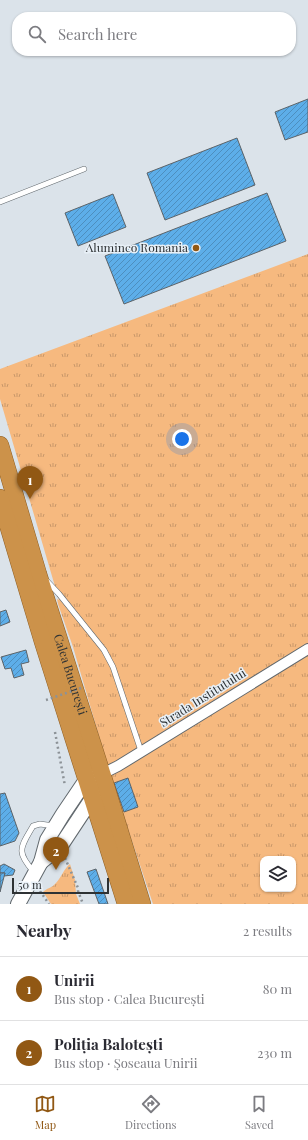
<!DOCTYPE html>
<meta charset="utf-8">
<style>
:root{--surface:#fff;--page:#f7f7f7;--text:#2b2b33;--muted:#7c7c81;--line:#e1e1e2;--accent:#915814}
body{margin:0;font-family:"Playfair Display",serif;background:var(--page);color:var(--text)}
.controls{position:absolute;right:12px;bottom:12px;display:grid;overflow:hidden;border-radius:8px;box-shadow:0 1px 3px #0004}
.controls button{width:36px;height:36px;display:grid;place-items:center;padding:0;border:0;border-bottom:1px solid var(--line);background:var(--surface);color:var(--text);font:20px sans-serif}
.scale{position:absolute;left:12px;bottom:10px;width:97px;box-sizing:border-box;padding-left:4px;border:2px solid #2e3234;border-top:0;font-size:11px;line-height:14px;white-space:nowrap;color:#2e3234;-webkit-text-stroke:3px #e8f0f7;paint-order:stroke}
.you{position:absolute;left:182px;top:439px;width:14px;height:14px;margin:-10px;border:3px solid #fff;border-radius:50%;background:#1a73e8;box-shadow:0 0 0 6px #1a73e833}
.badge{display:grid;place-items:center;width:26px;height:26px;border-radius:50%;background:var(--accent);color:#fff;font-size:13px;font-weight:700}
.pin{position:absolute;translate:-50% -33px;filter:drop-shadow(0 1px 2px #0008)}
.pin::after{content:'';position:absolute;top:21px;width:14px;height:12px;background:inherit;clip-path:polygon(0 0,100% 0,50% 100%)}
.list{margin:0;padding:0;list-style:none}
h2{display:flex;justify-content:space-between;align-items:center;height:52px;margin:0;padding:0 16px;font-size:17px}
h2 small{font-size:13px;font-weight:400;color:var(--muted)}
.list li{display:grid;grid-template-columns:26px 1fr auto;gap:12px;align-items:center;box-sizing:border-box;height:64px;padding:0 16px;border-top:1px solid var(--line)}
.list b{display:block;font-size:15px;white-space:nowrap}
.list p{margin:0;font-size:13px;white-space:nowrap;color:var(--muted)}
.list em{font-size:13px;font-style:normal;color:var(--muted)}
.icon{flex:none;width:22px;height:22px;fill:none;stroke:currentColor;stroke-width:2;stroke-linecap:round;stroke-linejoin:round}
.map{position:relative;flex:none;width:308px;height:904px;overflow:hidden}
.search{position:absolute;background:var(--surface);box-shadow:0 1px 3px #0004;left:12px;right:12px;top:12px;height:44px;display:flex;align-items:center;gap:10px;box-sizing:border-box;padding:0 14px;border-radius:16px;color:var(--muted);font-size:15px}
.sheet{height:180px;background:var(--surface)}
nav{display:flex;justify-content:space-around;align-items:center;box-sizing:border-box;height:56px;border-top:1px solid var(--line);background:var(--surface);font-size:11px;color:var(--muted)}
nav a{display:grid;justify-items:center;gap:2px}
nav .on{color:var(--accent)}
.map>svg:first-child{display:block}
.grass{fill:url(#grass-tufts);fill-rule:evenodd}
.building{fill:url(#building-hatch);stroke:#5c6368}
.lines{fill:none;stroke-linecap:round;stroke-linejoin:round}
.service-casing{stroke:#61686d;stroke-width:6}
.minor-casing{stroke:#61686d;stroke-width:12}
.secondary-casing{stroke:#61686d;stroke-width:16}
.trunk-casing{stroke:#8d5e25;stroke-width:18}
.path{stroke:#8c9297;stroke-width:2.5;stroke-dasharray:2 3;stroke-linecap:butt}
.service{stroke:#fff;stroke-width:5}
.minor{stroke:#fff;stroke-width:10}
.secondary{stroke:#fff;stroke-width:14}
.trunk{stroke:#cc924a;stroke-width:17}
.path-bridge{stroke:#8c9297;stroke-width:2.5;stroke-dasharray:2 3;stroke-linecap:butt}
.poi-dot{fill:#915814;stroke:#e8f0f7;stroke-width:1.5}
.labels{text-anchor:middle;stroke-width:3;stroke-linejoin:round;paint-order:stroke}
.poi-label{font-size:12px;fill:#2e3234;stroke:#e8f0f7;text-anchor:end}
.street-label{font-size:12px;fill:#2e3234;stroke:#e8f0f7}
</style>
<div class="map">
<svg width="308" height="904" viewBox="0 0 308 904">
<defs>
<pattern id="grass-tufts" width="24" height="20" patternUnits="userSpaceOnUse"><rect width="24" height="20" fill="#f6b97f"/><path d="M3 7l-1-3M5 7V3M7 7l1-3M15 17l-1-3M17 17v-4M19 17l1-3" fill="none" stroke="#c89769"/></pattern>
<pattern id="building-hatch" width="6" height="6" patternUnits="userSpaceOnUse"><rect width="6" height="6" fill="#5daee9"/><path d="M-1 1l2-2M0 6l6-6M5 7l2-2" fill="none" stroke="#4d8ebe"/></pattern>
</defs>
<rect width="100%" height="100%" fill="#dbe3ea"/>
<g class="grass">
<path d="M308 254V904H153L113 784 73 647 58 604 57 599 59 600 0 399V369ZM263 859H293V889H263Z"/>
<path d="M70 864 75 880 76 894 80 904H51L43 892C47 888 51 888 54 885 61 879 64 868 70 864Z"/>
</g>
<g class="building">
<polygon points="308,99 308,132 285,140 275,112"/>
<polygon points="237,138 255,185 165,220 147,173"/>
<polygon points="267,193 286,241 124,304 105,256"/>
<polygon points="113,194 126,227 78,246 65,213"/>
<polygon points="6,610 10,622 0,626 0,612"/>
<polygon points="26,650 29,662 21,664 24,675 14,678 11,668 5,669 1,657"/>
<polygon points="128,778 138,807 124,812 114,783"/>
<polygon points="5,793 19,833 15,841 0,846 0,794"/>
<polygon points="4,864 15,870 13,875 4,876 5,873 0,873 0,866"/>
<polygon points="96,869 108,904 99,904 87,872"/>
<polygon points="0,873 5,873 0,892"/>
</g>
<g class="lines">
<g class="service-casing">
<g id="service">
<polyline points="0,202 84,169"/>
<polyline points="45,579 59,594 104,650 113,667 141,751"/>
<path d="M34 872C15 851 21 847 33 826L40 824 54 826"/>
</g>
</g>
<g class="minor-casing">
<polyline id="minor" points="102,774 118,766 308,649"/>
</g>
<g class="secondary-casing">
<g id="secondary">
<polyline points="41,862 60,847 97,791"/>
<polyline points="18,904 41,862 47,840 63,814 86,780 95,777"/>
</g>
</g>
<g class="trunk-casing">
<g id="trunk">
<path id="s1" d="M0 445 38 574 102 774 142 904"/>
<polyline points="0,498 43,642 126,904"/>
</g>
</g>
<g class="path">
<polyline points="55,732 65,786"/>
<polyline points="65,858 78,888 78,891 83,904"/>
<polyline points="40,891 49,904"/>
</g>
<use href="#service" class="service"/>
<use href="#minor" class="minor"/>
<use href="#secondary" class="secondary"/>
<use href="#trunk" class="trunk"/>
<polyline class="path-bridge" points="46,700 84,687"/>
</g>
<circle class="poi-dot" cx="196" cy="248" r="4"/>
<g class="labels">
<g class="poi-label">
<text x="188" y="252">Aluminco Romania</text>
</g>
<g class="street-label">
<text dy="4" stroke="none"><textPath href="#s1" startOffset="240">Calea București</textPath></text>
<text transform="translate(203 698) rotate(-32)" y="4">Strada Institutului</text>
</g>
</g>
</svg>
<div class="controls">
<button><svg class="icon" aria-label="layers" viewBox="0 0 24 24"><path d="M12 4l9 5-9 5-9-5zM3 14l9 5 9-5"/></svg></button>
</div>
<div class="scale">50 m</div>
<div class="you"></div>
<div class="pin badge" style="left:30px;top:499px">1</div>
<div class="pin badge" style="left:56px;top:870px">2</div>
<div class="search"><svg class="icon" aria-label="search" viewBox="0 0 24 24"><circle cx="10" cy="10" r="6"/><path d="M15 15l6 6"/></svg>Search here</div>
</div>
<section class="sheet">
<h2>Nearby<small>2 results</small></h2>
<ul class="list">
<li><span class="badge">1</span><div><b>Unirii</b><p>Bus stop · Calea București</p></div><em>80 m</em></li>
<li><span class="badge">2</span><div><b>Poliția Balotești</b><p>Bus stop · Șoseaua Unirii</p></div><em>230 m</em></li>
</ul>
</section>
<nav>
<a class="on"><svg class="icon" aria-label="map" viewBox="0 0 24 24"><path d="M3 6l6-2 6 2 6-2v14l-6 2-6-2-6 2zM9 4v14M15 6v14"/></svg>Map</a>
<a><svg class="icon" aria-label="directions" viewBox="0 0 24 24"><path d="M12 3l9 9-9 9-9-9zM9 14v-3h6M13 9l2 2-2 2"/></svg>Directions</a>
<a><svg class="icon" aria-label="saved" viewBox="0 0 24 24"><path d="M7 4h10v16l-5-4-5 4z"/></svg>Saved</a>
</nav>
